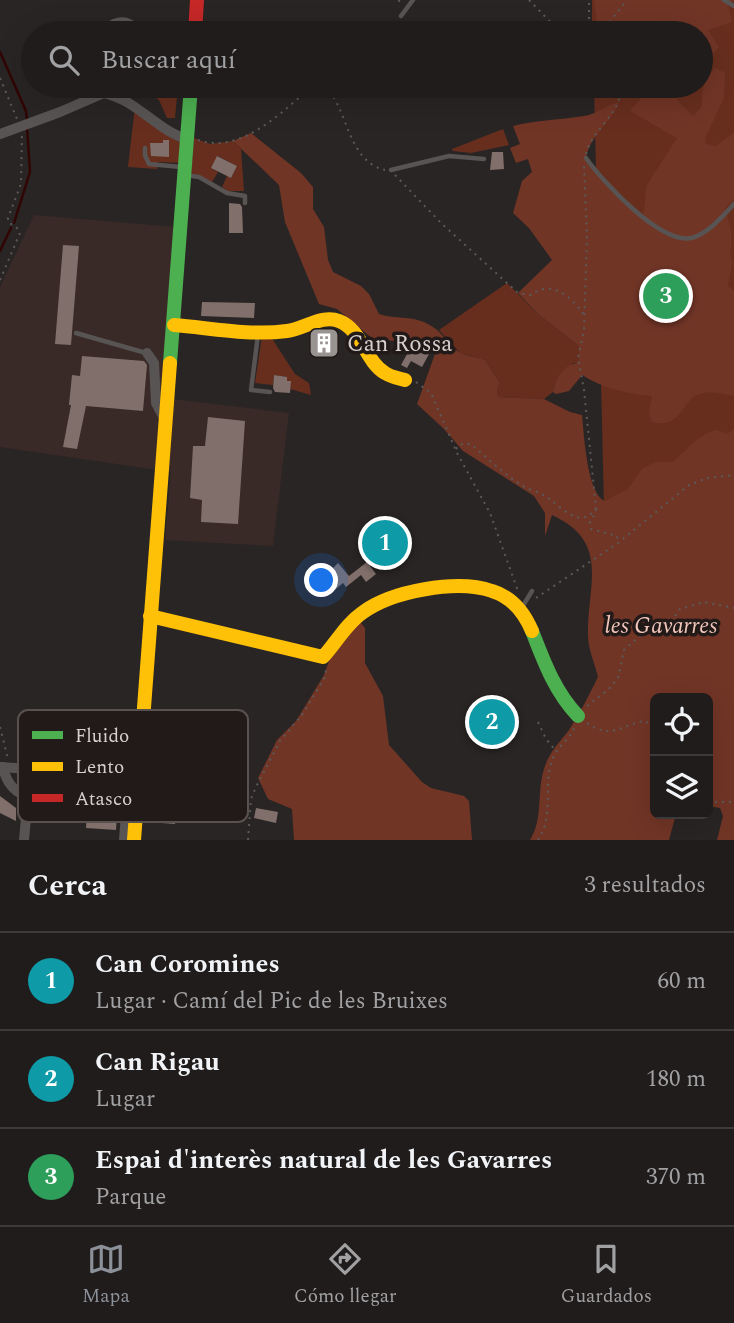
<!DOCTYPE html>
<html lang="es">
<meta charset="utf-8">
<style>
:root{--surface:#1f1c1b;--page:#272524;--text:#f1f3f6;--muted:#a1a1a3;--line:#3c3a3a;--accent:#8c9099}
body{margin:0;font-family:Spectral,serif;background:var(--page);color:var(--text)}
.controls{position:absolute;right:21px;bottom:21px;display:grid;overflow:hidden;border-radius:10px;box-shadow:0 7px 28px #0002}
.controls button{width:63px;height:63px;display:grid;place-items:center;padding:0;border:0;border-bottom:2px solid var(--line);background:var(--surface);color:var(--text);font:35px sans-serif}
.you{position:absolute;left:322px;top:581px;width:24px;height:24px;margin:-18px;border:5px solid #fff;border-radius:50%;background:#1a73e8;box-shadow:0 0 0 10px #1a73e833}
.badge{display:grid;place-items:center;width:46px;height:46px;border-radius:50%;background:var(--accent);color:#fff;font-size:23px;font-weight:700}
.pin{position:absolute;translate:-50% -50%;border:4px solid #fff;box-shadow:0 2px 7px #0006}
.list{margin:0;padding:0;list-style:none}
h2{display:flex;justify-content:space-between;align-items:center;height:91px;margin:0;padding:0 28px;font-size:30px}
h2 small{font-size:23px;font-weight:400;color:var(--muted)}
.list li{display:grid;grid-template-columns:46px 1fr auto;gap:21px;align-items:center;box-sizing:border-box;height:98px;padding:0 28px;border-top:2px solid var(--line)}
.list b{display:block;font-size:26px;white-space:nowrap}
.list p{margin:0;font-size:23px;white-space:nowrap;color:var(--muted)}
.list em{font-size:23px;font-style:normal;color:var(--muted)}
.icon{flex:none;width:38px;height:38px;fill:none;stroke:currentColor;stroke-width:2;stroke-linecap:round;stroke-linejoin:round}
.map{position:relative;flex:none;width:734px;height:840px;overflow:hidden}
.search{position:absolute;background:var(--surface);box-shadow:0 7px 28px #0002;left:21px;right:21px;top:21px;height:77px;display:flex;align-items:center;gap:18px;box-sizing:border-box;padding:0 24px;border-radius:38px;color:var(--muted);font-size:26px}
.sheet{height:385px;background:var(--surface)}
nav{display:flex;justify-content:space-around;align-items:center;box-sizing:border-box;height:98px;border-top:2px solid var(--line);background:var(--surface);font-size:19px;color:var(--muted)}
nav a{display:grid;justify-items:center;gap:4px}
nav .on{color:var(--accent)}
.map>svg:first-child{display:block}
.built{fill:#392a27}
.green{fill:#672e1e}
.forest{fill:#713526}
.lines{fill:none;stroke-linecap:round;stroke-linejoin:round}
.stream{stroke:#300503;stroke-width:2.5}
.building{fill:#806f6a}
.path{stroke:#5c5959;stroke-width:2;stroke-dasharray:2 5;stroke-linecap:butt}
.lane{stroke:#575453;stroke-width:4.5}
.street{stroke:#575453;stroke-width:10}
.fast{stroke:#4caf50;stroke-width:14}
.slow{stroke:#ffc107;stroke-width:14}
.jam{stroke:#c62828;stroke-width:14}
.labels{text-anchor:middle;stroke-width:7;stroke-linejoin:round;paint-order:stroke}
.poi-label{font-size:23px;fill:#d5d0ce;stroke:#221a18;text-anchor:start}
.park-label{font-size:23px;font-style:italic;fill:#f2c7bb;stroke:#221a18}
.key{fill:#221a18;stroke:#58514f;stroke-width:2}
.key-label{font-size:19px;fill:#d5d0ce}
</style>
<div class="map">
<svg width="734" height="840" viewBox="0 0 734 840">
<rect width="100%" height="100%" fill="#292524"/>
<polygon class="built" points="34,215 175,227 173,399 289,413 273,546 165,540 171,472 0,447 0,287"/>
<g class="green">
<polygon points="592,0 734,0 734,564 604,507 594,86 701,86 701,33 592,33"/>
<polygon points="112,86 178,86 175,118 167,118 159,100 147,92 144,96 129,95"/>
<polygon points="135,106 181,137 180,163 158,162 157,169 128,167"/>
<polygon points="503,129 509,145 471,153 453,151 452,149"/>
<polygon points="194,138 210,144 233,141 241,149 244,191 228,191 222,187 227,176 231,178 237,166 218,156 211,168 218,172 212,182 191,173"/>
<polygon points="507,283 539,315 579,346 579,364 573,363 554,386 553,392 544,399 498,397 497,389 500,383 485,360 460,353 439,330"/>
<polygon points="262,336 271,337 295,374 309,383 311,395 290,389 291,381 287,381 286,377 274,375 273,385 255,383"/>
</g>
<g class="forest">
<polygon points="594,0 734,0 728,5 732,22 708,30 719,47 708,59 701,57 701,33 598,33"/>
<path d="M716 68 725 73 724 98 705 138 706 144 716 146 734 133V199L725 208C729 224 734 235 730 252L732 262 728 286 734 291V396C723 394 710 390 699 394 682 400 681 430 652 422L649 413 652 396C628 394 602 388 582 375L569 391 556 394 553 392C555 379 565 363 579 363V346L539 315 518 293 552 260 529 228 513 213 522 181 532 172 528 159 516 163 510 148 520 144 513 126C536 120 560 120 584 116 597 114 606 105 619 102 611 123 590 135 586 158L643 217 647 185 677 138 630 111C635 102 641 102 646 91L661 86C676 93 680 107 694 116L702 106C701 91 705 77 716 68Z"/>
<path d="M251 133 301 173 313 187V209L324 227 328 260 333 272 361 286 369 294 379 314C393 319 407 316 421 321 443 329 444 341 459 352 465 356 478 357 485 360L500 383 497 389 498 397 544 399 570 412 582 415C584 434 587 494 605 501L628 489 642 469 655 462H673L694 442 707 433 717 430 727 434 734 429V840H717L723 816 720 808 708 806V698H655V814H676L669 840H530C544 818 536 790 545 766 550 751 560 742 569 730 580 713 589 695 598 677 595 664 588 649 588 635 587 585 611 542 552 515L545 536V513L534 496 463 451 444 429 417 404 435 354 418 343 373 339 337 309 319 304 285 222 279 185 233 141Z"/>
<polygon points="361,623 365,628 365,663 383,696 389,745 422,782 431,788 464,796 469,801 472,840 294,840 292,809 268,799 258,778 277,740 296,721 324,675 332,653 355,624"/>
</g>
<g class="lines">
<g class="stream">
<polyline points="0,52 26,111 27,120"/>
<polyline points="14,223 30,172 27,127"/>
<polyline points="0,251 11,228"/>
</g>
</g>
<g class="building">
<polygon points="163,140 169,140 169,157 151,156 150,143 163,143"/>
<polygon points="492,152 503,152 504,169 490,170"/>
<polygon points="217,156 237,166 231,178 211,168"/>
<polygon points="229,203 240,204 242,207 243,233 229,233"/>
<polygon points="63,245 79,246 71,345 55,344"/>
<polygon points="202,302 255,303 254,318 201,316"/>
<rect x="310" y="338" width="28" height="11"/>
<polygon points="412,345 429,354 422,367 411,361 407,368 401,365"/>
<polygon points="82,356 144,361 147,365 143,411 86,406 77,449 63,447 71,405 69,405 72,375 80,376"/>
<polygon points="274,375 287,377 287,381 291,381 290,393 275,392 273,388"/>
<polygon points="208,417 245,421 238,524 201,522 202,500 190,498 193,446 205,446"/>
<polygon points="378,533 398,541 393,553 373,545"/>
<polygon points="367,562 376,574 366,582 361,575 346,587 343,583 331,593 324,584 337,573 333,568 338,563 349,576"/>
<polygon points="486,699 499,701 494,734 487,733 491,710 485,709"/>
<polygon points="89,780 119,782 116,830 86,828"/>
<polygon points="0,796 16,808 16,821 0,813"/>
<polygon points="163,808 176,809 175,824 162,823"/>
<polygon points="256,808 278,812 276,823 254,818"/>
</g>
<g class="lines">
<g class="path">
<polyline points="399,0 400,7"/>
<polyline points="529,0 561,33"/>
<polyline points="380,33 395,21"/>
<polyline points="589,33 589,0"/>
<polyline points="601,33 627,0"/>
<polyline points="0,78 17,119"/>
<path d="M325 86C349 110 347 161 385 170"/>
<path d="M198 140C242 155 282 111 313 86"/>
<path d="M586 154C592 130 617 117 621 92L617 86"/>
<path d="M395 175 441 223 518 293 531 295C551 279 572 297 584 315"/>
<polyline points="0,280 20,233 17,228 8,222 8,218 21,184 22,134"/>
<polyline points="416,382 431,393 457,453 490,513 518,591"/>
<path d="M456 449 459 445 466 443 472 445C489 459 505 476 525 487 531 490 539 492 545 496 560 505 580 532 596 508L584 390 578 358 584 330 587 237 584 166"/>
<polyline points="596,509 595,514 590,522 591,529 617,536 618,543"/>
<polyline points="536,598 618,543 689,485 707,478 734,475"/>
<polyline points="587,706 608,690 618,678 624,650 644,632 673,619 680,609 704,602 734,608"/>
<polyline points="538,722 546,739 556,751"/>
<path d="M587 723C613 741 621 724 645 721L655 728"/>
<polyline points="0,727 8,759"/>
<polyline points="148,798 227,804 250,799"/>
<polyline points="708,802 734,802"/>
<polyline points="248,840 251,799 256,787 280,741 302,715 324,679 327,666"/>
<path d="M538 840C555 816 542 782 553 758 558 745 571 739 575 726"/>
</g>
<g class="lane">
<polyline points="724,0 734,6"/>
<polyline points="401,16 413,0"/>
<path d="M111 33 110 23C123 16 134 20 141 33"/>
<polyline points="145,148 145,155 149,164 181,167"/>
<path d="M586 158C603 182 660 244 691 238 708 234 723 216 734 204"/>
<polyline points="391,170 449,156 484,159"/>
<polyline points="185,175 199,177 227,193 245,196 245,203"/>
<polyline points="76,333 146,353"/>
<polyline points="258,335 251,390 270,392"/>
<polyline points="521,609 532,591"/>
</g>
<g class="street">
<path d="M0 134 60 112 104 93C137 100 156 130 187 139"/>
<polyline points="147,353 154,363 156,403 165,420"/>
<polyline points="0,767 138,776"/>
<path d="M3 767C10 802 45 806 55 770"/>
<polyline points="24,840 28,796"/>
<polyline points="124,840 129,775"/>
</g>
<g class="fast">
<polyline points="170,363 191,86"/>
<path d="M532 631C544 662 555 692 578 716"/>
</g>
<g class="slow">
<path d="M174 325C211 328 250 336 287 331 304 329 322 314 339 321 362 330 365 361 385 373 391 377 398 378 405 380"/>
<path d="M150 616 323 657C336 643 346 624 362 613 391 591 457 579 492 591 512 597 524 612 532 631"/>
<polyline points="134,840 170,363"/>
</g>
<polyline class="jam" points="195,33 197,0"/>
</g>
<defs>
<g id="building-square" transform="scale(1.575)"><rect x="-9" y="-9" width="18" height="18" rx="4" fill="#999492" stroke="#221a18"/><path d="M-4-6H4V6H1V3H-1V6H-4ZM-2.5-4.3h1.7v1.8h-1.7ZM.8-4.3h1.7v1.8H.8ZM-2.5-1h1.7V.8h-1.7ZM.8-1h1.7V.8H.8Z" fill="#fff"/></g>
</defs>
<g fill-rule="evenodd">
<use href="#building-square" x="324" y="343"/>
</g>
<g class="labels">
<g class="poi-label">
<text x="347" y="351">Can Rossa</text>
</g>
<g class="park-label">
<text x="661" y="633">les Gavarres</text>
</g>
</g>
<rect x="18" y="710" width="230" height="112" rx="10" class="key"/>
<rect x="32" y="731" width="31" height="8" fill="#4caf50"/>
<rect x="32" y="762" width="31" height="9" fill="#ffc107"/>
<rect x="32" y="794" width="31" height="8" fill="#c62828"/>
<g class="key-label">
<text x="75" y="742">Fluido</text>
<text x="75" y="773">Lento</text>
<text x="75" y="805">Atasco</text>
</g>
</svg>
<div class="controls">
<button><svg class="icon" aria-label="locate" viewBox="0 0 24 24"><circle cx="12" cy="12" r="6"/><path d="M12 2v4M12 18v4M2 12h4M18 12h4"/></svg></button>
<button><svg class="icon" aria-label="layers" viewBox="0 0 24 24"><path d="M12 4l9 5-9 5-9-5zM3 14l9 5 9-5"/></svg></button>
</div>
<div class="you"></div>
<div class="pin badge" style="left:385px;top:543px;background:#0f9aa8">1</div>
<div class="pin badge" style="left:492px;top:722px;background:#0f9aa8">2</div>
<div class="pin badge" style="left:666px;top:296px;background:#2e9e5b">3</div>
<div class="search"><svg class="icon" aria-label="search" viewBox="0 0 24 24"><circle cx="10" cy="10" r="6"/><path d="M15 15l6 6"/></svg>Buscar aquí</div>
</div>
<section class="sheet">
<h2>Cerca<small>3 resultados</small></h2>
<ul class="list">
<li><span class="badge" style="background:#0f9aa8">1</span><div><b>Can Coromines</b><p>Lugar · Camí del Pic de les Bruixes</p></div><em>60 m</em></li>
<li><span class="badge" style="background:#0f9aa8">2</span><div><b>Can Rigau</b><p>Lugar</p></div><em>180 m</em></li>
<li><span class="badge" style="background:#2e9e5b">3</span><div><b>Espai d'interès natural de les Gavarres</b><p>Parque</p></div><em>370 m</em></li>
</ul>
</section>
<nav>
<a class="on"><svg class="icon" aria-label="map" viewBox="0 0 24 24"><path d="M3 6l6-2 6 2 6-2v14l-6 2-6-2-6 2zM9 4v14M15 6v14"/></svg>Mapa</a>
<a><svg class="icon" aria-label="directions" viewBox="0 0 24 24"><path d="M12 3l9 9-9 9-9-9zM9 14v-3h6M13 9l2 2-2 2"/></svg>Cómo llegar</a>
<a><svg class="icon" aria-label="saved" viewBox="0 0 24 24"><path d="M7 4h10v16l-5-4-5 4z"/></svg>Guardados</a>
</nav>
